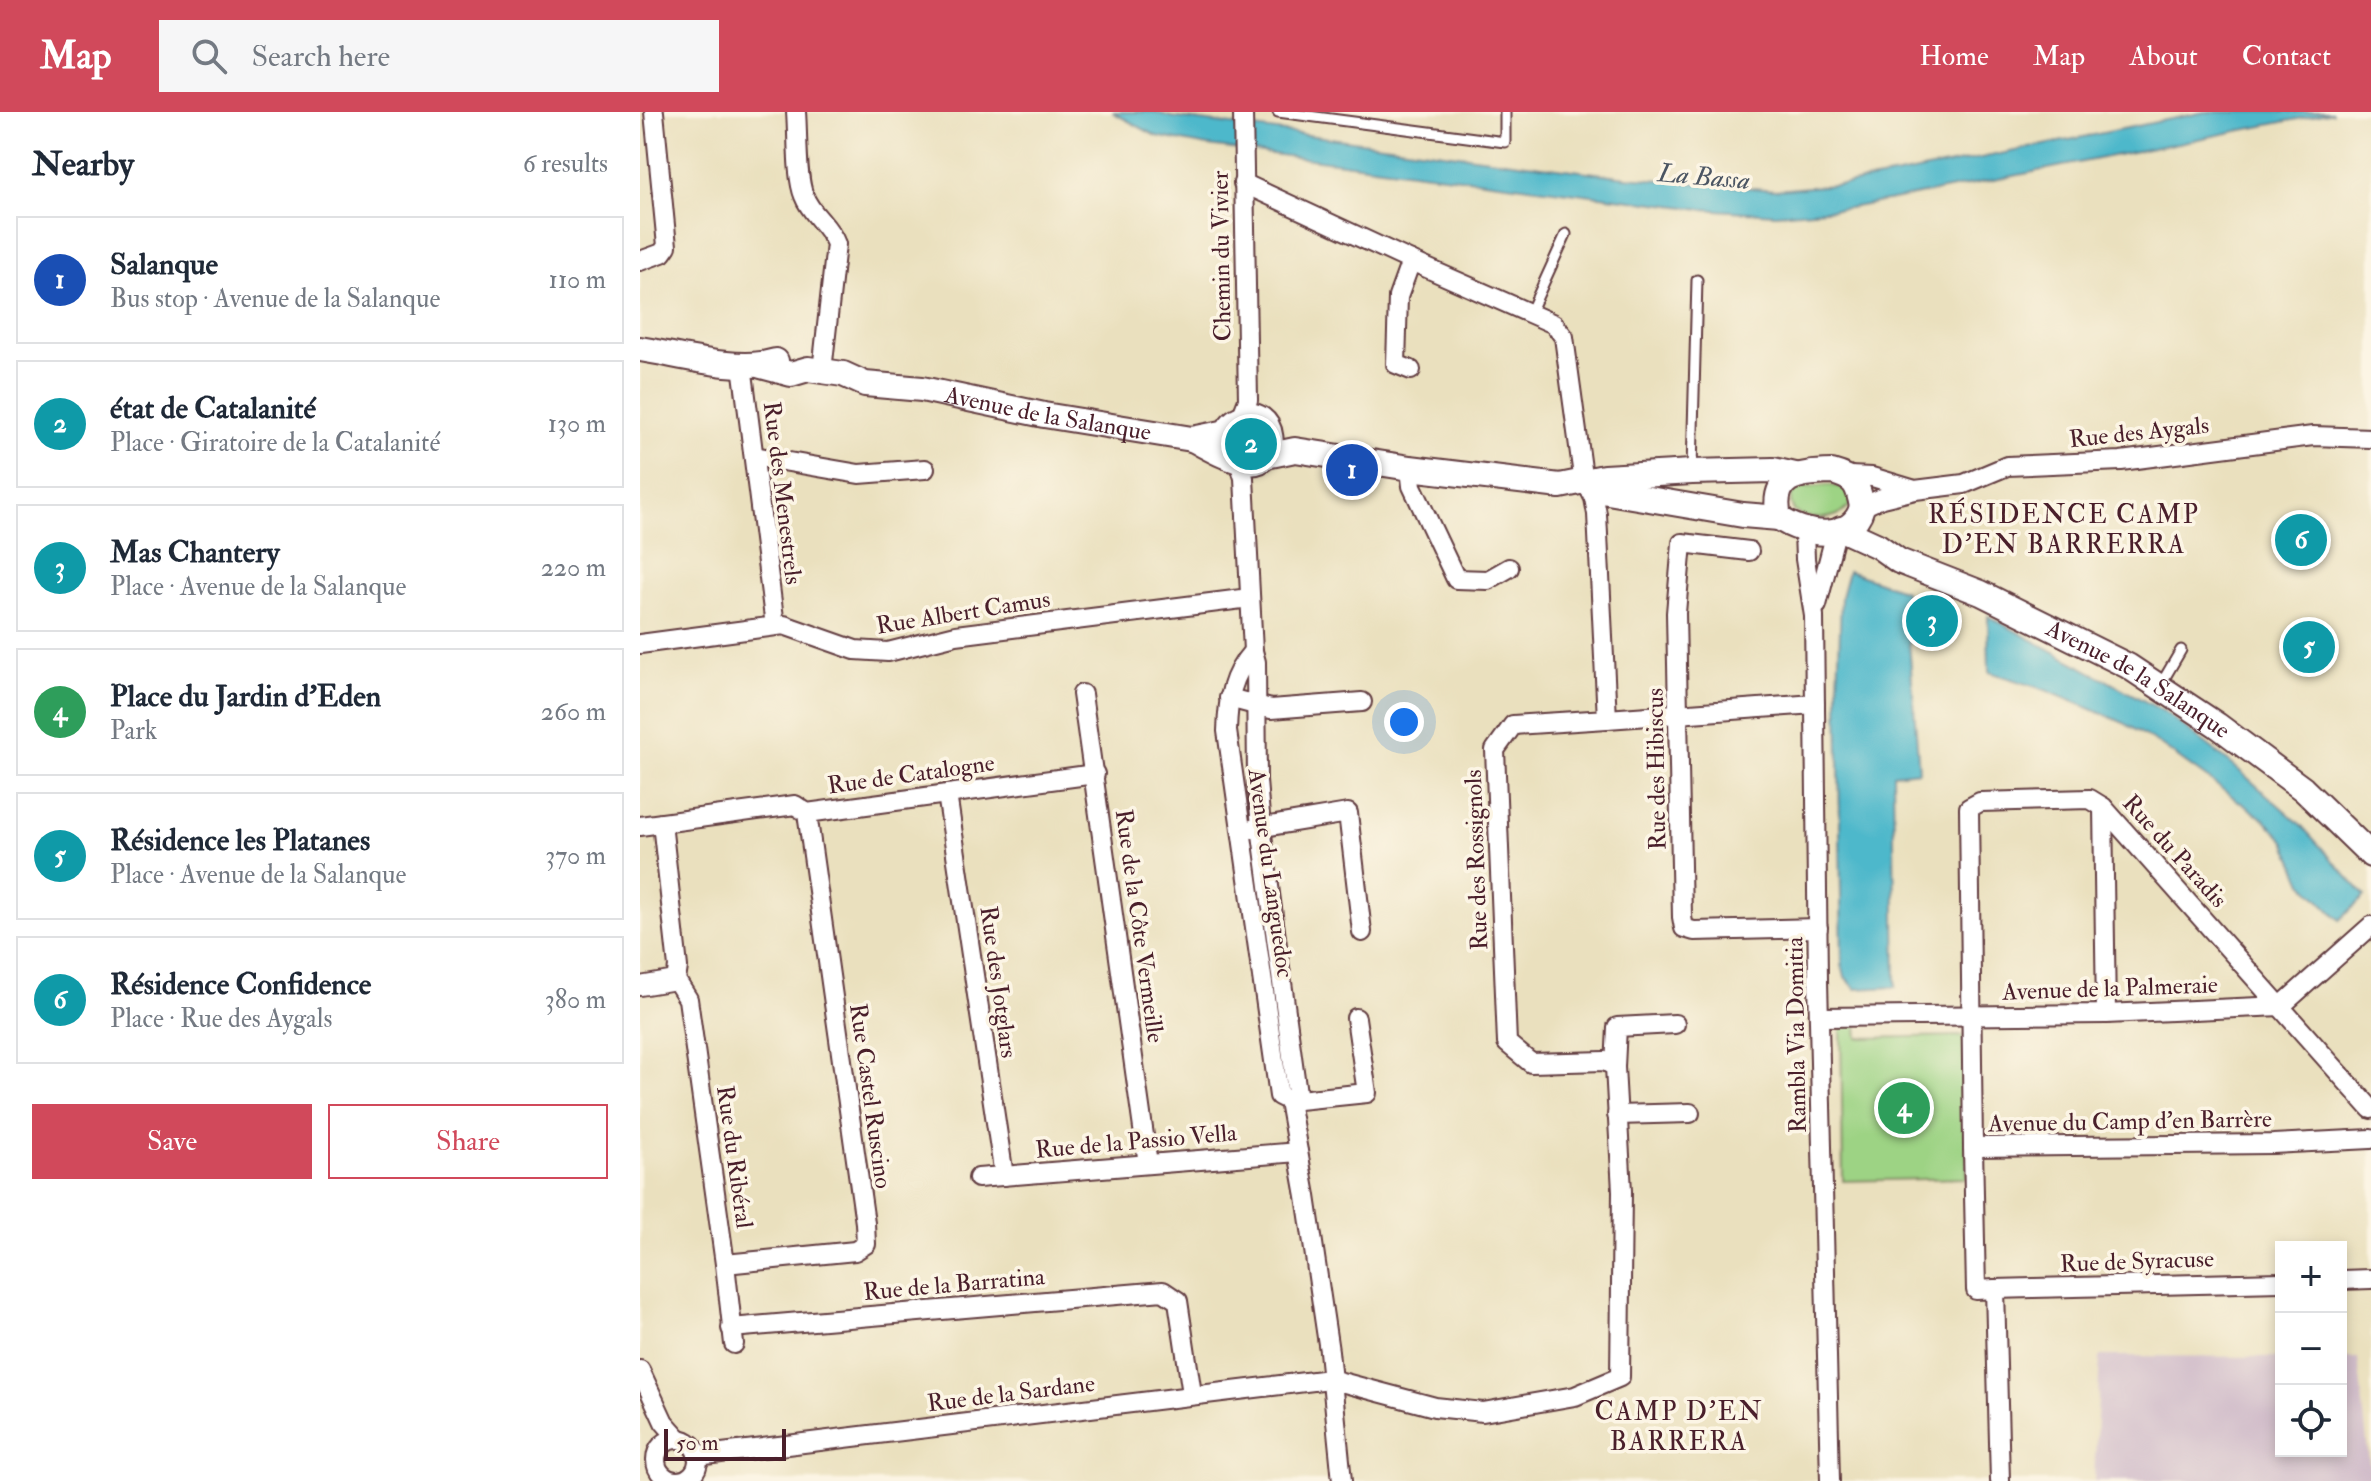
<!DOCTYPE html>
<meta charset="utf-8">
<style>
:root{--surface:#fff;--page:#f6f6f7;--text:#1f2937;--muted:#747a83;--line:#e0e1e3;--accent:#d1495b}
body{margin:0;font-family:"IM FELL Double Pica",serif;background:var(--page);color:var(--text)}
.controls{position:absolute;right:24px;bottom:24px;display:grid;overflow:hidden;border-radius:0px;box-shadow:0 4px 12px #0003}
.controls button{width:72px;height:72px;display:grid;place-items:center;padding:0;border:0;border-bottom:2px solid var(--line);background:var(--surface);color:var(--text);font:40px sans-serif}
.scale{position:absolute;left:24px;bottom:20px;width:122px;box-sizing:border-box;padding-left:8px;border:4px solid #4a1f2b;border-top:0;font-size:22px;line-height:28px;white-space:nowrap;color:#4a1f2b;-webkit-text-stroke:6px #fcf5e5;paint-order:stroke}
.you{position:absolute;left:764px;top:610px;width:28px;height:28px;margin:-20px;border:6px solid #fff;border-radius:50%;background:#1a73e8;box-shadow:0 0 0 12px #1a73e833}
.badge{display:grid;place-items:center;width:52px;height:52px;border-radius:50%;background:var(--accent);color:#fff;font-size:26px;font-weight:700}
.pin{position:absolute;translate:-50% -50%;border:4px solid #fff;box-shadow:0 2px 8px #0006}
.list{margin:0;padding:0;list-style:none}
h2{display:flex;justify-content:space-between;align-items:center;height:104px;margin:0;padding:0 32px;font-size:34px}
h2 small{font-size:26px;font-weight:400;color:var(--muted)}
.list li{display:grid;grid-template-columns:52px 1fr auto;gap:24px;align-items:center;box-sizing:border-box;height:128px;margin:0 16px 16px;padding:0 16px;border:2px solid var(--line);border-radius:0px}
.list b{display:block;font-size:30px;white-space:nowrap}
.list p{margin:0;font-size:26px;white-space:nowrap;color:var(--muted)}
.list em{font-size:26px;font-style:normal;color:var(--muted)}
.actions{display:flex;gap:16px;padding:24px 32px}
.actions a{flex:1;padding:18px 0;border:2px solid var(--accent);border-radius:0px;text-align:center;font-size:28px;color:var(--accent)}
.actions .main{background:var(--accent);color:#fff}
.icon{flex:none;width:44px;height:44px;fill:none;stroke:currentColor;stroke-width:2;stroke-linecap:round;stroke-linejoin:round}
.map{position:relative;flex:none;width:1731px;height:1369px;overflow:hidden}
header{display:flex;align-items:center;gap:48px;box-sizing:border-box;height:112px;padding:0 40px;background:var(--accent);color:#fff}
header strong{font-size:38px}
nav{display:flex;gap:44px;margin-inline-start:auto;font-size:28px}
.search{width:560px;height:72px;background:var(--page);display:flex;align-items:center;gap:20px;box-sizing:border-box;padding:0 28px;border-radius:0px;color:var(--muted);font-size:30px}
main{display:flex}
aside{flex:1;background:var(--surface)}
.map>svg:first-child{display:block}
.industrial{fill:#d1bdca}
.green{fill:#9dd384;stroke:#747958;stroke-width:2}
.water{fill:#4eb8cb;stroke:#4c6c7b;stroke-width:2}
.lines{fill:none;stroke-linecap:round;stroke-linejoin:round}
.service-casing{stroke:#623c41;stroke-width:13}
.minor-casing{stroke:#623c41;stroke-width:22}
.tertiary-casing{stroke:#623c41;stroke-width:28}
.service{stroke:#fff;stroke-width:9}
.minor{stroke:#fff;stroke-width:18}
.tertiary{stroke:#fff;stroke-width:24}
.labels{text-anchor:middle;stroke-width:7;stroke-linejoin:round;paint-order:stroke}
.street-label{font-size:24px;fill:#4a1f2b;stroke:#fcf5e5}
.water-label{font-size:26px;font-style:italic;fill:#4b5563;stroke:#fcf5e5}
.neighbourhood-label{font-size:26px;letter-spacing:2px;fill:#4a1f2b;stroke:#fcf5e5}
</style>
<header>
<strong>Map</strong>
<div class="search"><svg class="icon" aria-label="search" viewBox="0 0 24 24"><circle cx="10" cy="10" r="6"/><path d="M15 15l6 6"/></svg>Search here</div>
<nav><a>Home</a><a>Map</a><a>About</a><a>Contact</a></nav>
</header>
<main>
<aside>
<h2>Nearby<small>6 results</small></h2>
<ul class="list">
<li><span class="badge" style="background:#1a4fb4">1</span><div><b>Salanque</b><p>Bus stop · Avenue de la Salanque</p></div><em>110 m</em></li>
<li><span class="badge" style="background:#0f9aa8">2</span><div><b>état de Catalanité</b><p>Place · Giratoire de la Catalanité</p></div><em>130 m</em></li>
<li><span class="badge" style="background:#0f9aa8">3</span><div><b>Mas Chantery</b><p>Place · Avenue de la Salanque</p></div><em>220 m</em></li>
<li><span class="badge" style="background:#2e9e5b">4</span><div><b>Place du Jardin d'Eden</b><p>Park</p></div><em>260 m</em></li>
<li><span class="badge" style="background:#0f9aa8">5</span><div><b>Résidence les Platanes</b><p>Place · Avenue de la Salanque</p></div><em>370 m</em></li>
<li><span class="badge" style="background:#0f9aa8">6</span><div><b>Résidence Confidence</b><p>Place · Rue des Aygals</p></div><em>380 m</em></li>
</ul>
<div class="actions"><a class="main">Save</a><a>Share</a></div>
</aside>
<div class="map">
<svg width="1731" height="1369" viewBox="0 0 1731 1369">
<rect width="100%" height="100%" fill="#fcf5e5"/>
<filter id="ink" filterUnits="userSpaceOnUse"><feTurbulence type="fractalNoise" baseFrequency=".0125" numOctaves="2"/><feDisplacementMap in="SourceGraphic" scale="16" xChannelSelector="R" yChannelSelector="G"/><feConvolveMatrix kernelMatrix="1 2 1 2 8 2 1 2 1" color-interpolation-filters="sRGB"/></filter>
<filter id="wash" filterUnits="userSpaceOnUse"><feTurbulence type="fractalNoise" baseFrequency=".006" numOctaves="4" result="noise"/><feDisplacementMap in="SourceGraphic" scale="32" xChannelSelector="R" yChannelSelector="G"/><feGaussianBlur stdDeviation="1.8" result="paint"/><feColorMatrix in="noise" values="0 0 0 0 0 0 0 0 0 0 0 0 0 0 0 0 0 1.4 0 .05"/><feComposite in="paint" operator="in"/></filter>
<g filter="url(#wash)">
<rect width="100%" height="100%" fill="#eae0be"/>
<polygon class="industrial" points="1460,1244 1641,1245 1641,1339 1701,1339 1701,1246 1718,1246 1731,1369 1454,1369"/>
<g class="green">
<path d="M1190 373 1204 376 1210 384V394C1196 409 1171 410 1154 399L1151 391 1152 382 1158 376Z"/>
<polygon points="1217,913 1218,926 1324,924 1327,1066 1203,1069 1201,915"/>
</g>
<g class="water">
<polygon points="472,0 515,0 531,5 986,65 1135,78 1206,72 1258,63 1565,0 1693,0 1263,86 1209,96 1135,102 1062,97 568,34 516,24"/>
<polygon points="1208,459 1265,479 1279,659 1253,662 1256,875 1216,877 1205,865 1202,853 1198,579 1201,485"/>
<polygon points="1348,504 1523,599 1594,654 1660,712 1725,784 1700,808 1663,771 1645,729 1625,708 1522,634 1484,611 1451,597 1403,577 1349,560"/>
</g>
</g>
<g filter="url(#ink)">
<g class="lines">
<g class="service-casing">
<g id="service">
<polyline points="638,0 865,30 865,0"/>
<polyline points="890,201 926,122"/>
<polyline points="1052,357 1057,168"/>
<polyline points="1521,572 1541,538"/>
</g>
</g>
<g class="minor-casing">
<g id="minor">
<path d="M156 0C158 23 156 65 164 84 171 103 189 113 196 132L182 259"/>
<polyline points="0,149 22,141 27,134 14,0"/>
<polyline points="771,149 758,185 756,252 771,258"/>
<polyline points="102,253 135,514"/>
<polyline points="601,306 608,288 603,0"/>
<polyline points="114,344 219,362 285,357"/>
<polyline points="599,349 604,366 613,539 616,550 617,669 621,715 657,981 649,989"/>
<polyline points="770,356 772,374 816,467 848,468 869,456"/>
<polyline points="1209,364 1232,365 1272,377"/>
<polyline points="1222,395 1242,386 1275,378 1324,372 1367,354 1481,349 1673,324 1731,326"/>
<polyline points="1164,419 1165,447 1174,504 1178,868 1190,1369"/>
<polyline points="1109,439 1042,431 1036,501 1042,805 1044,816 1054,819 1178,816"/>
<polyline points="1177,493 1196,420"/>
<polyline points="0,532 144,513 215,538 248,540 316,523 610,486"/>
<path d="M613 539C591 564 588 587 587 619L639 984 649 989 666 1084 689 1239 702 1369"/>
<polyline points="442,582 508,1052"/>
<polyline points="589,586 631,597 722,590"/>
<polyline points="967,607 1175,592"/>
<polyline points="307,682 364,1064"/>
<polyline points="1463,695 1466,902"/>
<polyline points="22,711 38,855 36,868 48,887 85,1152 94,1232"/>
<polyline points="0,714 155,693 167,701 455,662"/>
<polyline points="612,717 708,701 722,820"/>
<polyline points="0,874 36,868"/>
<polyline points="1180,905 1466,902 1641,894 1731,814"/>
<polyline points="975,955 977,915 1035,912"/>
<polyline points="649,989 727,981 716,906"/>
<polyline points="1731,997 1463,695 1450,687 1340,690 1329,696 1333,1035 1633,1032 1731,1027"/>
<polyline points="977,1003 1050,1001"/>
<polyline points="1333,1035 1336,1178 1355,1177 1360,1369"/>
<polyline points="338,1066 658,1040"/>
<polyline points="85,1152 215,1139 226,1132 225,1111 167,701"/>
<polyline points="1701,1168 1731,1167"/>
<polyline points="1355,1177 1641,1170"/>
<polyline points="91,1216 523,1179 538,1189 552,1282"/>
<polyline points="0,1258 24,1310 39,1327"/>
<circle cx="37" cy="1348" r="21"/>
<polyline points="57,1344 690,1267 795,1295 843,1300 935,1284 980,1265 982,1079 975,955 965,949 891,951 867,931 855,638 873,613 967,607 957,402 954,386 943,364 924,225 914,212 771,149 603,71"/>
</g>
</g>
<g class="tertiary-casing">
<g id="tertiary">
<path d="M0 237C40 243 97 261 136 249"/>
<path id="s1" d="M121 254 151 262 168 257 203 262 225 272 282 277 404 303 552 327 587 320"/>
<path d="M552 327C568 335 587 347 604 350 644 358 636 289 599 307 590 311 587 318 585 327L594 345"/>
<polyline points="626,344 655,338 770,356 920,374 964,365 1052,360 1133,358 1155,363"/>
<path d="M1192 360C1215 366 1218 372 1222 395 1212 432 1163 423 1139 406 1130 363 1158 361 1192 360Z"/>
<polyline points="948,372 962,379 1103,403 1139,406"/>
<path id="s2" d="M1201 417 1238 434 1259 449 1341 481 1488 554 1577 613 1663 677 1731 743"/>
</g>
</g>
<use href="#service" class="service"/>
<use href="#minor" class="minor"/>
<use href="#tertiary" class="tertiary"/>
</g>
</g>
<g class="labels">
<g class="street-label">
<text transform="translate(581 144) rotate(-91)" y="8">Chemin du Vivier</text>
<text dy="8" stroke="none"><textPath href="#s1" startOffset="294">Avenue de la Salanque</textPath></text>
<text transform="translate(1499 320) rotate(-6)" y="8">Rue des Aygals</text>
<text transform="translate(143 381) rotate(83)" y="8">Rue des Menestrels</text>
<text transform="translate(323 500) rotate(-9)" y="8">Rue Albert Camus</text>
<text dy="8" stroke="none"><textPath href="#s2" startOffset="334">Avenue de la Salanque</textPath></text>
<text transform="translate(1016 657) rotate(-91)" y="8">Rue des Hibiscus</text>
<text transform="translate(271 662) rotate(-8)" y="8">Rue de Catalogne</text>
<text transform="translate(1535 739) rotate(48)" y="8">Rue du Paradis</text>
<text transform="translate(836 748) rotate(-92)" y="8">Rue des Rossignols</text>
<text transform="translate(631 761) rotate(82)" y="8">Avenue du Languedoc</text>
<text transform="translate(500 814) rotate(82)" y="8">Rue de la Côte Vermeille</text>
<text transform="translate(359 870) rotate(82)" y="8">Rue des Jotglars</text>
<text transform="translate(1470 876) rotate(-2)" y="8">Avenue de la Palmeraie</text>
<text transform="translate(1156 923) rotate(-91)" y="8">Rambla Via Domitia</text>
<text transform="translate(231 984) rotate(82)" y="8">Rue Castel Ruscino</text>
<text transform="translate(1490 1009) rotate(-1)" y="8">Avenue du Camp d'en Barrère</text>
<text transform="translate(496 1029) rotate(-5)" y="8">Rue de la Passio Vella</text>
<text transform="translate(95 1045) rotate(82)" y="8">Rue du Ribéral</text>
<text transform="translate(1497 1149) rotate(-2)" y="8">Rue de Syracuse</text>
<text transform="translate(314 1172) rotate(-5)" y="8">Rue de la Barratina</text>
<text transform="translate(371 1281) rotate(-7)" y="8">Rue de la Sardane</text>
</g>
<g class="water-label">
<text transform="translate(1064 64) rotate(5)" y="9">La Bassa</text>
</g>
<g class="neighbourhood-label">
<text x="1424" y="411">RÉSIDENCE CAMP<tspan x="1424" dy="30">D'EN BARRERRA</tspan></text>
<text x="1039" y="1308">CAMP D'EN<tspan x="1039" dy="30">BARRERA</tspan></text>
</g>
</g>
</svg>
<div class="controls">
<button>+</button>
<button>−</button>
<button><svg class="icon" aria-label="locate" viewBox="0 0 24 24"><circle cx="12" cy="12" r="6"/><path d="M12 2v4M12 18v4M2 12h4M18 12h4"/></svg></button>
</div>
<div class="scale">50 m</div>
<div class="you"></div>
<div class="pin badge" style="left:712px;top:358px;background:#1a4fb4">1</div>
<div class="pin badge" style="left:611px;top:332px;background:#0f9aa8">2</div>
<div class="pin badge" style="left:1292px;top:509px;background:#0f9aa8">3</div>
<div class="pin badge" style="left:1264px;top:996px;background:#2e9e5b">4</div>
<div class="pin badge" style="left:1669px;top:535px;background:#0f9aa8">5</div>
<div class="pin badge" style="left:1661px;top:428px;background:#0f9aa8">6</div>
</div>
</main>
